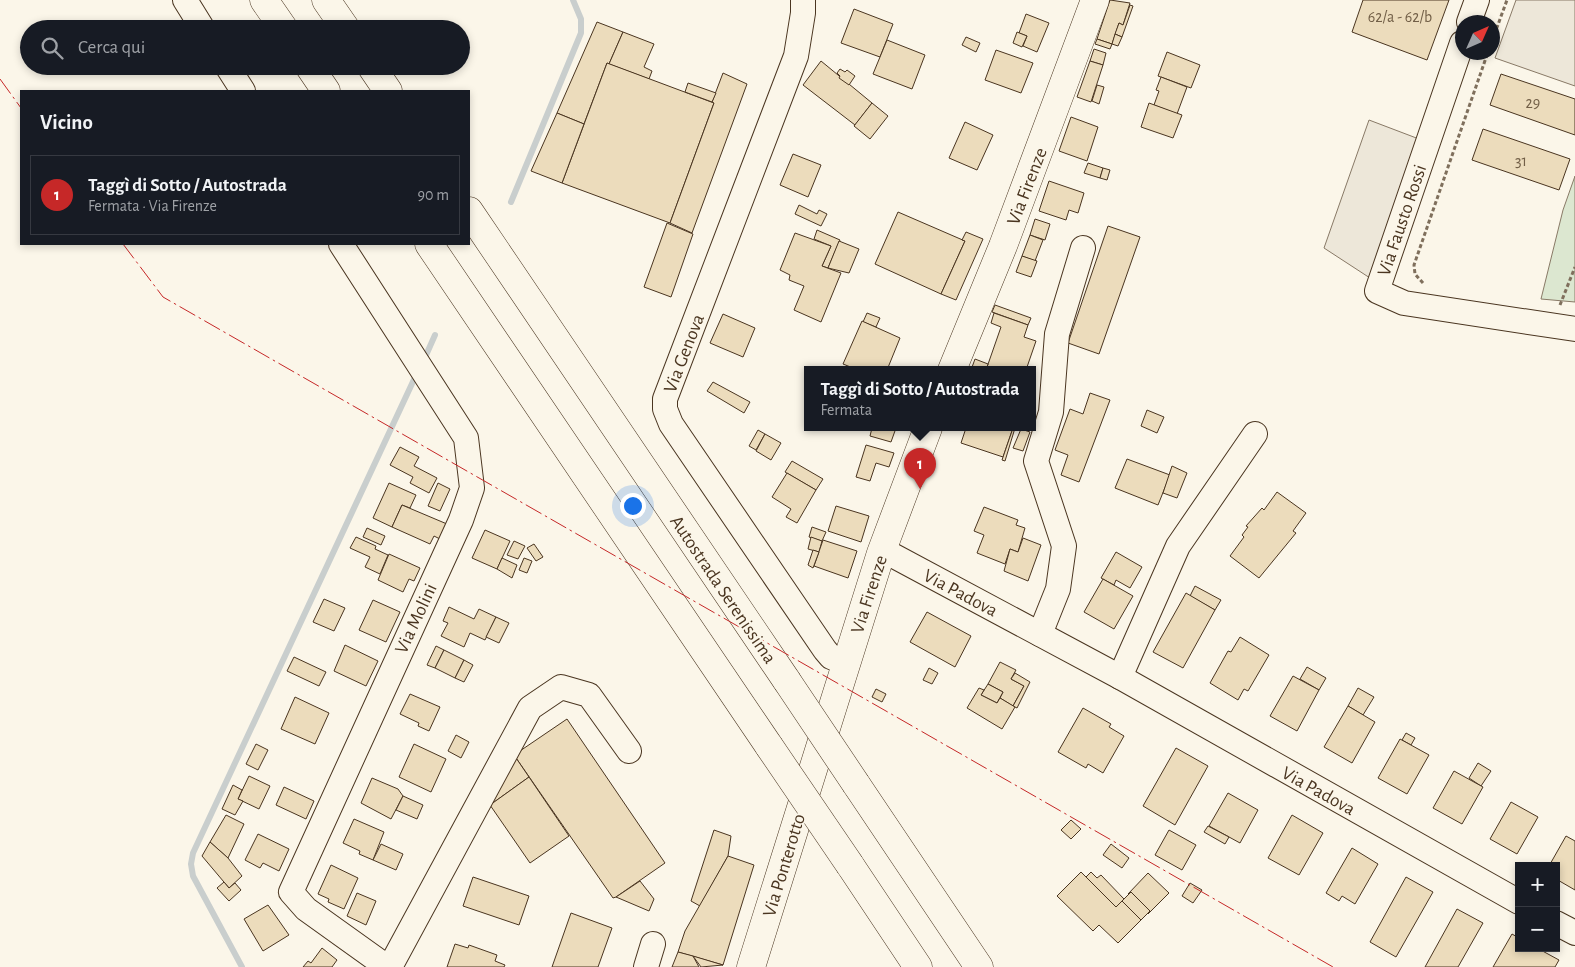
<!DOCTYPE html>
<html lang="it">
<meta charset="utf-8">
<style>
:root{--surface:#171b24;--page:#242831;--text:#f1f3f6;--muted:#9ea1a6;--line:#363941;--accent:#c62828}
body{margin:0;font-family:"Alegreya Sans",sans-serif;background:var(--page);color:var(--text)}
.controls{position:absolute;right:15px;bottom:15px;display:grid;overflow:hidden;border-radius:0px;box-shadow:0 2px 8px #0003}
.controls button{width:45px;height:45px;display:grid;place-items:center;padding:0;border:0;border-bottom:1px solid var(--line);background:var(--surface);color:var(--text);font:25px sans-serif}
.compass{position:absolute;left:1455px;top:15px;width:45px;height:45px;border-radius:50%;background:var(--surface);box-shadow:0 2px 8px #0003;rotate:45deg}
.you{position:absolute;left:632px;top:505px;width:18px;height:18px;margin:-12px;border:4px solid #fff;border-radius:50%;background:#1a73e8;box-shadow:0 0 0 8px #1a73e833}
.badge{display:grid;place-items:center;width:32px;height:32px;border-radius:50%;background:var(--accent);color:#fff;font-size:16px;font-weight:700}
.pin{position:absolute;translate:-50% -41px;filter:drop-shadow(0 1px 2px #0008)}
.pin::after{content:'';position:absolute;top:26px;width:18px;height:15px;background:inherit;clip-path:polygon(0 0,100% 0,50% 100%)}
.popup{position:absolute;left:804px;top:366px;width:232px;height:65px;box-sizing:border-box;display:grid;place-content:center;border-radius:0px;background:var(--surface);filter:drop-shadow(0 1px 4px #0005);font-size:16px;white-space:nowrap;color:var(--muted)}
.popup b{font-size:19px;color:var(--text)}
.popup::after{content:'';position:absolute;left:50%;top:100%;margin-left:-10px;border:10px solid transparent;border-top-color:var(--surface)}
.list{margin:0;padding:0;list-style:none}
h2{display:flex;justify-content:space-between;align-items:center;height:65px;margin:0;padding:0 20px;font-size:21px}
h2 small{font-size:16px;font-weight:400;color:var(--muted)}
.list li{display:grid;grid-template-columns:32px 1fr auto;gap:15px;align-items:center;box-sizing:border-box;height:80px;margin:0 10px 10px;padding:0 10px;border:1px solid var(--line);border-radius:0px}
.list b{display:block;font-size:19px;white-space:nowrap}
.list p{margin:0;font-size:16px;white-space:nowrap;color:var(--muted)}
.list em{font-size:16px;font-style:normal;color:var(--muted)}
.icon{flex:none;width:28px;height:28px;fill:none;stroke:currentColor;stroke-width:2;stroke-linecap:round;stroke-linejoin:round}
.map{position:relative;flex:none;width:1575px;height:967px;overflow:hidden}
.search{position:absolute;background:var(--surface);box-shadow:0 2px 8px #0003;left:20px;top:20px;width:450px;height:55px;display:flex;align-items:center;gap:12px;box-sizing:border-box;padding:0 18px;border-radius:28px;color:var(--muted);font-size:19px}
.panel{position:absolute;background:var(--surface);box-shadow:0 2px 8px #0003;left:20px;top:90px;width:450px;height:155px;border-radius:0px}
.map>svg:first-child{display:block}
.green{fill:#dce7d0;stroke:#887966}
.parking{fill:#ede7d9;stroke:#887966}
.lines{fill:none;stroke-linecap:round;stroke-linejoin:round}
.stream{stroke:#c9cecd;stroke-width:6}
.building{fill:#ecdcbc;stroke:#4a3520}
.minor-casing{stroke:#4a3520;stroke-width:26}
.major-casing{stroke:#4a3520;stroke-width:29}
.highway-casing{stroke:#4a3520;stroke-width:29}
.path{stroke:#7f6f5c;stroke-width:3;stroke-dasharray:4 2.5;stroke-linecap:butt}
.minor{stroke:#fbf6e9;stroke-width:24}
.major{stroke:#fbf6e9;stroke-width:28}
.highway{stroke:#fbf6e9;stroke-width:28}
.highway-bridge-casing{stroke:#4a3520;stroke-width:29;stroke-linecap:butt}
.highway-bridge{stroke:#fbf6e9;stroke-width:28}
.power{stroke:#c62828;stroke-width:1;stroke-dasharray:18 4 2.5 4;stroke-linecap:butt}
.labels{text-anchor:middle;stroke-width:4;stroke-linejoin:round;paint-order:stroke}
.number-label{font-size:16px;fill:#725f47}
.street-label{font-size:19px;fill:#4a3520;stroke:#fbf6e9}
</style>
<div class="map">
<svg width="1575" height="967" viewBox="0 0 1575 967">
<rect width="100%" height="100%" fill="#fbf6e9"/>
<polygon class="green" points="1575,176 1575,302 1541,299 1563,210"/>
<g class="parking">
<polygon points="1516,0 1575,0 1575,86 1495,58"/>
<polygon points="1369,120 1419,139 1370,278 1324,248"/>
</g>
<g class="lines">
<g class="stream">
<polyline points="511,202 581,33 581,19 573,0"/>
<polyline points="423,362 435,335"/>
<polyline points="242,967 193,876 191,864 193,853 417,373"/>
</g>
</g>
<g class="building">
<polygon points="1110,0 1130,3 1123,25 1119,23 1112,44 1097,39"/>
<polygon points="1363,0 1449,0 1427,60 1352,32"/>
<polygon points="1130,5 1133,6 1122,37 1115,34 1119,23 1123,25"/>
<polygon points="854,9 893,24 880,57 841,43"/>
<polygon points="1026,14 1049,23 1037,52 1023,46 1027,36 1019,33"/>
<polygon points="597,22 623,32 609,64 607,63 584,124 557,113"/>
<polygon points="623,32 654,44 644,67 652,71 649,79 609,64"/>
<polygon points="1017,32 1027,36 1022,47 1013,43"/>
<polygon points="1115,34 1122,37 1118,46 1112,44"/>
<polygon points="966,37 980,43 976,52 962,45"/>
<polygon points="1097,39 1112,44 1110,49 1095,44"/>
<polygon points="887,40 925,55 912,89 873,74"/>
<polygon points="1094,49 1106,53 1103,65 1090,61"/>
<polygon points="996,50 1033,63 1021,93 985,80"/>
<polygon points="1167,52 1200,65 1191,88 1158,76"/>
<polygon points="821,61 872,103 855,125 803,85"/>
<polygon points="1090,61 1103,65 1091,102 1077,97"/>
<polygon points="607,63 714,103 670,223 562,183"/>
<polygon points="840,69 845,72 847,70 855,76 849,85 839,78 840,76 837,73"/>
<polygon points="723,73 747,84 692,233 670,223 714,103 712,102"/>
<polygon points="1501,74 1575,99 1575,135 1490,105"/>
<polygon points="1161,77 1187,87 1177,114 1154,105 1159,91 1156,90"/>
<polygon points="688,83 716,93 712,102 685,92"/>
<polygon points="1097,85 1104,87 1099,104 1092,101"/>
<polygon points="872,103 888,116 870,139 854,126"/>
<polygon points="1149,103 1182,115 1173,138 1141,127"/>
<polygon points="557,113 584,124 562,183 531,171"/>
<polygon points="1071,117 1098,127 1087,161 1059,151"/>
<polygon points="965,122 993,135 977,170 949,158"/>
<polygon points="1483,129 1570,159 1559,190 1472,160"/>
<polygon points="793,154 821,165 808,197 780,185"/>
<polygon points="1088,163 1103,168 1100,178 1084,173"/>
<polygon points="1103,168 1110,170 1107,180 1100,178"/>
<polygon points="1049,181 1084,193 1078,213 1069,210 1066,220 1039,211"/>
<polygon points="799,205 817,214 819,210 827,214 821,226 795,214"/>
<polygon points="898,212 965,241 941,294 875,264"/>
<polygon points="1035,219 1050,224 1045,240 1030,235"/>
<polygon points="667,223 693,234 671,297 644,287"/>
<polygon points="1108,226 1140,237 1099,354 1068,343"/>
<polygon points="817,230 840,240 828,268 822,266 831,246 814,239"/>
<polygon points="966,232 983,239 956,300 941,294 965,241 962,240"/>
<polygon points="795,233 831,246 822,266 841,273 821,322 794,310 804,286 789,280 790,275 780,270"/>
<polygon points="1030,235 1043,240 1035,261 1022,256"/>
<polygon points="839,241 859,249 849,273 828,268"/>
<polygon points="1022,256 1037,261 1031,277 1016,272"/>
<polygon points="995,305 1031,318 1028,325 992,312"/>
<polygon points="867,313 880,318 876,327 863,322"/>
<polygon points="994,313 1028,325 1024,337 1036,341 1026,370 986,370 1001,327 991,323"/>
<polygon points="723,314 755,328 743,357 710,343"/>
<polygon points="862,321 900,338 887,370 858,370 843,364"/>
<polygon points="975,359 988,364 986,370 971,370"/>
<polygon points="713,382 750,402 744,413 707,391"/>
<polygon points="1090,393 1110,400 1079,482 1061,475 1068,455 1055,450 1070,409 1083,414"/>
<polygon points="1147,410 1164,417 1157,433 1141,426"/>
<polygon points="872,428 896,428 891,442 870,436"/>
<polygon points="966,428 1013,428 1003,457 961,443"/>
<polygon points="1013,428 1015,428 1005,461 1002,460"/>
<polygon points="1021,429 1030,432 1023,451 1013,448"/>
<polygon points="758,430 765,434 756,450 749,446"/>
<polygon points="765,434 781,443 771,460 756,451"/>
<polygon points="866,445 894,453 889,467 876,463 870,481 856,477"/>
<polygon points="400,447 419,457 414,466 437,478 429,493 410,483 413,477 390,465"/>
<polygon points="1127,459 1170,475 1158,505 1115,488"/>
<polygon points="792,461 823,479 816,490 785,472"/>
<polygon points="1172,466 1187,473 1177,498 1163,493"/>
<polygon points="787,473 816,490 797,523 786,517 791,509 772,497"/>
<polygon points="389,483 416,495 410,508 402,505 392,527 373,518"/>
<polygon points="438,483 450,489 440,511 428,506"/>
<polygon points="1277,492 1306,513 1293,531 1296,533 1259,578 1230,556 1244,537 1242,535 1248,527 1246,526 1262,508 1264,510"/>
<polygon points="402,505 447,524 440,539 434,536 430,544 392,527"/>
<polygon points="836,506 869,516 861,542 828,531"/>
<polygon points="984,507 1018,520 1016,525 1025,528 1018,552 1010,549 1005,564 977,553 984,535 974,531"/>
<polygon points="812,527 826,532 822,541 809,537"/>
<polygon points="367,528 385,536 381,545 363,537"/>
<polygon points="485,530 510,541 497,569 472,558"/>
<polygon points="356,537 376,546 375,549 388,555 380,574 365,567 370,557 350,548"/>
<polygon points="811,537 822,541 819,552 808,549"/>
<polygon points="1023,538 1041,545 1028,581 1004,571 1010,549 1018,552"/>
<polygon points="823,540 857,551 848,578 814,566"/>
<polygon points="514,541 525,546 518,559 507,555"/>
<polygon points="534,544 543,557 536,561 527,548"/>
<polygon points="813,550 819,552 813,568 808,565"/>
<polygon points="1116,552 1142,567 1130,588 1116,580 1114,585 1101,578"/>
<polygon points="389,554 420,568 414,581 409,579 403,592 378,580"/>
<polygon points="502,558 517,565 512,578 497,569"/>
<polygon points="524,558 532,561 527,573 519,570"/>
<polygon points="1103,579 1133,596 1114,629 1084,612"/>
<polygon points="1195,586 1221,600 1215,610 1190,596"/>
<polygon points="1186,593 1215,610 1183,668 1153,652"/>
<polygon points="324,599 345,608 334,631 313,622"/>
<polygon points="373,600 400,612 386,642 359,630"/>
<polygon points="449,607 474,619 479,609 496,617 485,640 470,633 464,647 441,636 448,623 443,621"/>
<polygon points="927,612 971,636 955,667 910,642"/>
<polygon points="496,617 509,623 499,643 486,637"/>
<polygon points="1240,637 1269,655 1248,691 1244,689 1238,700 1210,683 1228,651 1231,652"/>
<polygon points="345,645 378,661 366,686 334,671"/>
<polygon points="436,646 444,650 435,668 427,665"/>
<polygon points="444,650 464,660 455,678 435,668"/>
<polygon points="294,657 326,672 319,686 287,671"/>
<polygon points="464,660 473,665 464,682 455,678"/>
<polygon points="1000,662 1016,670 1011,679 1024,686 1013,706 1000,698 1003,692 988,684"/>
<polygon points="1307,667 1326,678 1319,690 1300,679"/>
<polygon points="929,668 938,673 932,684 923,680"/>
<polygon points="1015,673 1030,682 1017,708 1013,706 1024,686 1011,679"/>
<polygon points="1293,676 1319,690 1297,731 1270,716"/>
<polygon points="988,684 1003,692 997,703 981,695"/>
<polygon points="979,688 984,690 981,695 997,703 1000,698 1015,707 1002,729 967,708"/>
<polygon points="1358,688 1374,697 1363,715 1348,706"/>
<polygon points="876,689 886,694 882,702 872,697"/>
<polygon points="410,694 440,707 429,731 418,726 419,723 400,714"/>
<polygon points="295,697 329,713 315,744 281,729"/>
<polygon points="1348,706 1375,722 1352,763 1324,747"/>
<polygon points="1083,708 1111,724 1109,727 1124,736 1103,773 1088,764 1086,768 1058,752"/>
<polygon points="567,719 665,863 616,897 613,898 514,755"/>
<polygon points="1406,733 1415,738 1411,745 1402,740"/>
<polygon points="456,735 469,742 461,758 448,751"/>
<polygon points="1400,739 1429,755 1407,794 1378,778"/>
<polygon points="256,744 268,750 258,770 246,764"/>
<polygon points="414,744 446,759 431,792 399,777"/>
<polygon points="1176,748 1208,766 1175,825 1143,806"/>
<polygon points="514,755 529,777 490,805"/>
<polygon points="1478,763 1491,771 1481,786 1469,778"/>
<polygon points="1454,771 1483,787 1462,824 1433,808"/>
<polygon points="249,776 270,786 259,809 238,799"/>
<polygon points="529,777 569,836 530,863 490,805"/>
<polygon points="372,778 398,789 403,796 391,819 361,803"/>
<polygon points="233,785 242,790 238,799 243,801 235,815 222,809"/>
<polygon points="284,787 314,801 306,819 276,805"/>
<polygon points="1228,793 1258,810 1240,843 1209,826"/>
<polygon points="403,796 423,805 417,819 396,810"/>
<polygon points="1511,802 1538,817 1517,854 1490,839"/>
<polygon points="226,815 244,824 228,858 210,842"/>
<polygon points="1292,815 1323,833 1299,875 1268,858"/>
<polygon points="354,819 384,832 373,860 359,854 360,851 343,843"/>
<polygon points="1071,820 1081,829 1071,839 1061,830"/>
<polygon points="1208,826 1229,837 1225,844 1204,832"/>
<polygon points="714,830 731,836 728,856 700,906 691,901"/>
<polygon points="1169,830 1196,845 1182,870 1155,855"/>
<polygon points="258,834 289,849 279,871 263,863 260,868 245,860"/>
<polygon points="1566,836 1575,841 1575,890 1556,879 1556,866 1549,866"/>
<polygon points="210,842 228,858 242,876 229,888 202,856"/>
<polygon points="381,844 403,854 396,870 373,860"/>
<polygon points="1111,844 1129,858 1122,868 1103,855"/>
<polygon points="1352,848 1378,864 1355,904 1342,896 1339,901 1326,893"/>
<polygon points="728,856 754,865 723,965 678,952 685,931"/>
<polygon points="331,865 358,878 344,909 328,902 329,899 318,894"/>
<polygon points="1081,872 1116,907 1122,901 1141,920 1118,943 1099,925 1093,931 1057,896"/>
<polygon points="1091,872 1097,878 1101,875 1124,899 1116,907 1086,877"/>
<polygon points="1148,873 1169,893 1148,914 1150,911 1131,892 1128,894"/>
<polygon points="473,877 529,896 519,925 463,906"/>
<polygon points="1406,877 1433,892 1396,957 1370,942"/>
<polygon points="640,881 654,899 649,911 616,897"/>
<polygon points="224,882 229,888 235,883 241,890 229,901 217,888"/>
<polygon points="1190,883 1202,890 1193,903 1182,896"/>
<polygon points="1131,892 1150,911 1141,920 1122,901"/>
<polygon points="357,893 376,901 366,925 347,916"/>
<polygon points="268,905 289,935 263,951 244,919"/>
<polygon points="1457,909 1483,923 1458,967 1425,967"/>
<polygon points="571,913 612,928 598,967 552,967"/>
<polygon points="1512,934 1519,938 1519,948 1537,948 1559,960 1555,967 1493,967"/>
<polygon points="455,944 468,948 469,945 497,955 495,961 505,965 504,967 447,967"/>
<polygon points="322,948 337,960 332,967 303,967 308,961 311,963"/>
<polygon points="678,952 693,956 699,967 672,967"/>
<polygon points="693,956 723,965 701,967"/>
</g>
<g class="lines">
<g class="minor-casing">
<g id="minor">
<polyline points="185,0 203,29"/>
<polyline points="803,0 803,13 796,56 665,399 665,409 671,424 825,650 831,657 846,663"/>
<polyline points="1469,22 1477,0"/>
<polyline points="1462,43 1377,291 1404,303 1575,329"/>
<polyline points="227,66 243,91"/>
<polyline points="341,244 466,438 472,488 461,520 291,892 306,909 387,967"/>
<polyline points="881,553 894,556 1120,677 1519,902"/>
<polyline points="1040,634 1058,589 1064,546 1036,461 1051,412 1057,334 1083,248"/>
<polyline points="1120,677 1178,546 1255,434"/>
<polyline points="1556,923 1575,933"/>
<polyline points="390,967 530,708 561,687 589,695 629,751"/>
<polyline points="646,967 653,944"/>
</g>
</g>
<g class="major-casing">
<g id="major">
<polyline points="952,370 1003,246 1095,0"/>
<polyline points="751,967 881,553 928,428"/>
</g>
</g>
<g class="highway-casing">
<g id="highway">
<polyline points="264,0 284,29"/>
<polyline points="326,0 346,29"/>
<polyline points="309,66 326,91"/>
<polyline points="371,66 388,91"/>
<polyline points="469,211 787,681"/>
<polyline points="429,244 769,746"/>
<polyline points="856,784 979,967"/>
<polyline points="850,865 918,967"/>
</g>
</g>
<g class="path">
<polyline points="1492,41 1507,0"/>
<polyline points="1423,283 1415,274 1414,265 1488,52"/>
<polyline points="1560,305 1575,267"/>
</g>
<use href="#minor" class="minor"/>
<use href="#major" class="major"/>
<use href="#highway" class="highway"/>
<g class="highway-bridge-casing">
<g id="highway-bridge">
<polyline points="787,681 856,784"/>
<polyline points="769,746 850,865"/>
</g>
</g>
<use href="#highway-bridge" class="highway-bridge"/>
<g class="power">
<polyline points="0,79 21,108"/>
<polyline points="123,244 163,297 1333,967"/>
</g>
</g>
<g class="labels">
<g class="number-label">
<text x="1400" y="22">62/a - 62/b</text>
<text x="1533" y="108">29</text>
<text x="1521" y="166">31</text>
</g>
<g class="street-label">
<text transform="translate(1026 186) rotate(-69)" y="7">Via Firenze</text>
<text transform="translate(1401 220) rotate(-71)" y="7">Via Fausto Rossi</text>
<text transform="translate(683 353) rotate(-69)" y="7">Via Genova</text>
<text transform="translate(724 589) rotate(56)" y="7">Autostrada Serenissima</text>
<text transform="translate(961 592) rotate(28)" y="7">Via Padova</text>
<text transform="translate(868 594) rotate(-72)" y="7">Via Firenze</text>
<text transform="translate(415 618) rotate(-65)" y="7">Via Molini</text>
<text transform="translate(1319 790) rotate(29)" y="7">Via Padova</text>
<text transform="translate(783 865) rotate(-73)" y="7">Via Ponterotto</text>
</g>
</g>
</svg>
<div class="controls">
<button>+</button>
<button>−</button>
</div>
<svg class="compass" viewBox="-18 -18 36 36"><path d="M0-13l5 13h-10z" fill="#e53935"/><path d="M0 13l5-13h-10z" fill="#9ea1a6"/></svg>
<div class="you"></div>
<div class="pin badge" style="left:920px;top:489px">1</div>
<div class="popup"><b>Taggì di Sotto / Autostrada</b>Fermata</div>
<div class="search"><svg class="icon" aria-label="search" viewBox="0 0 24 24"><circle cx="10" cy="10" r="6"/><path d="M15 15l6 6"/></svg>Cerca qui</div>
<section class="panel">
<h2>Vicino<small></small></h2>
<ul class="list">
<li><span class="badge">1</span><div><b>Taggì di Sotto / Autostrada</b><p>Fermata · Via Firenze</p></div><em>90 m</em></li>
</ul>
</section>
</div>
